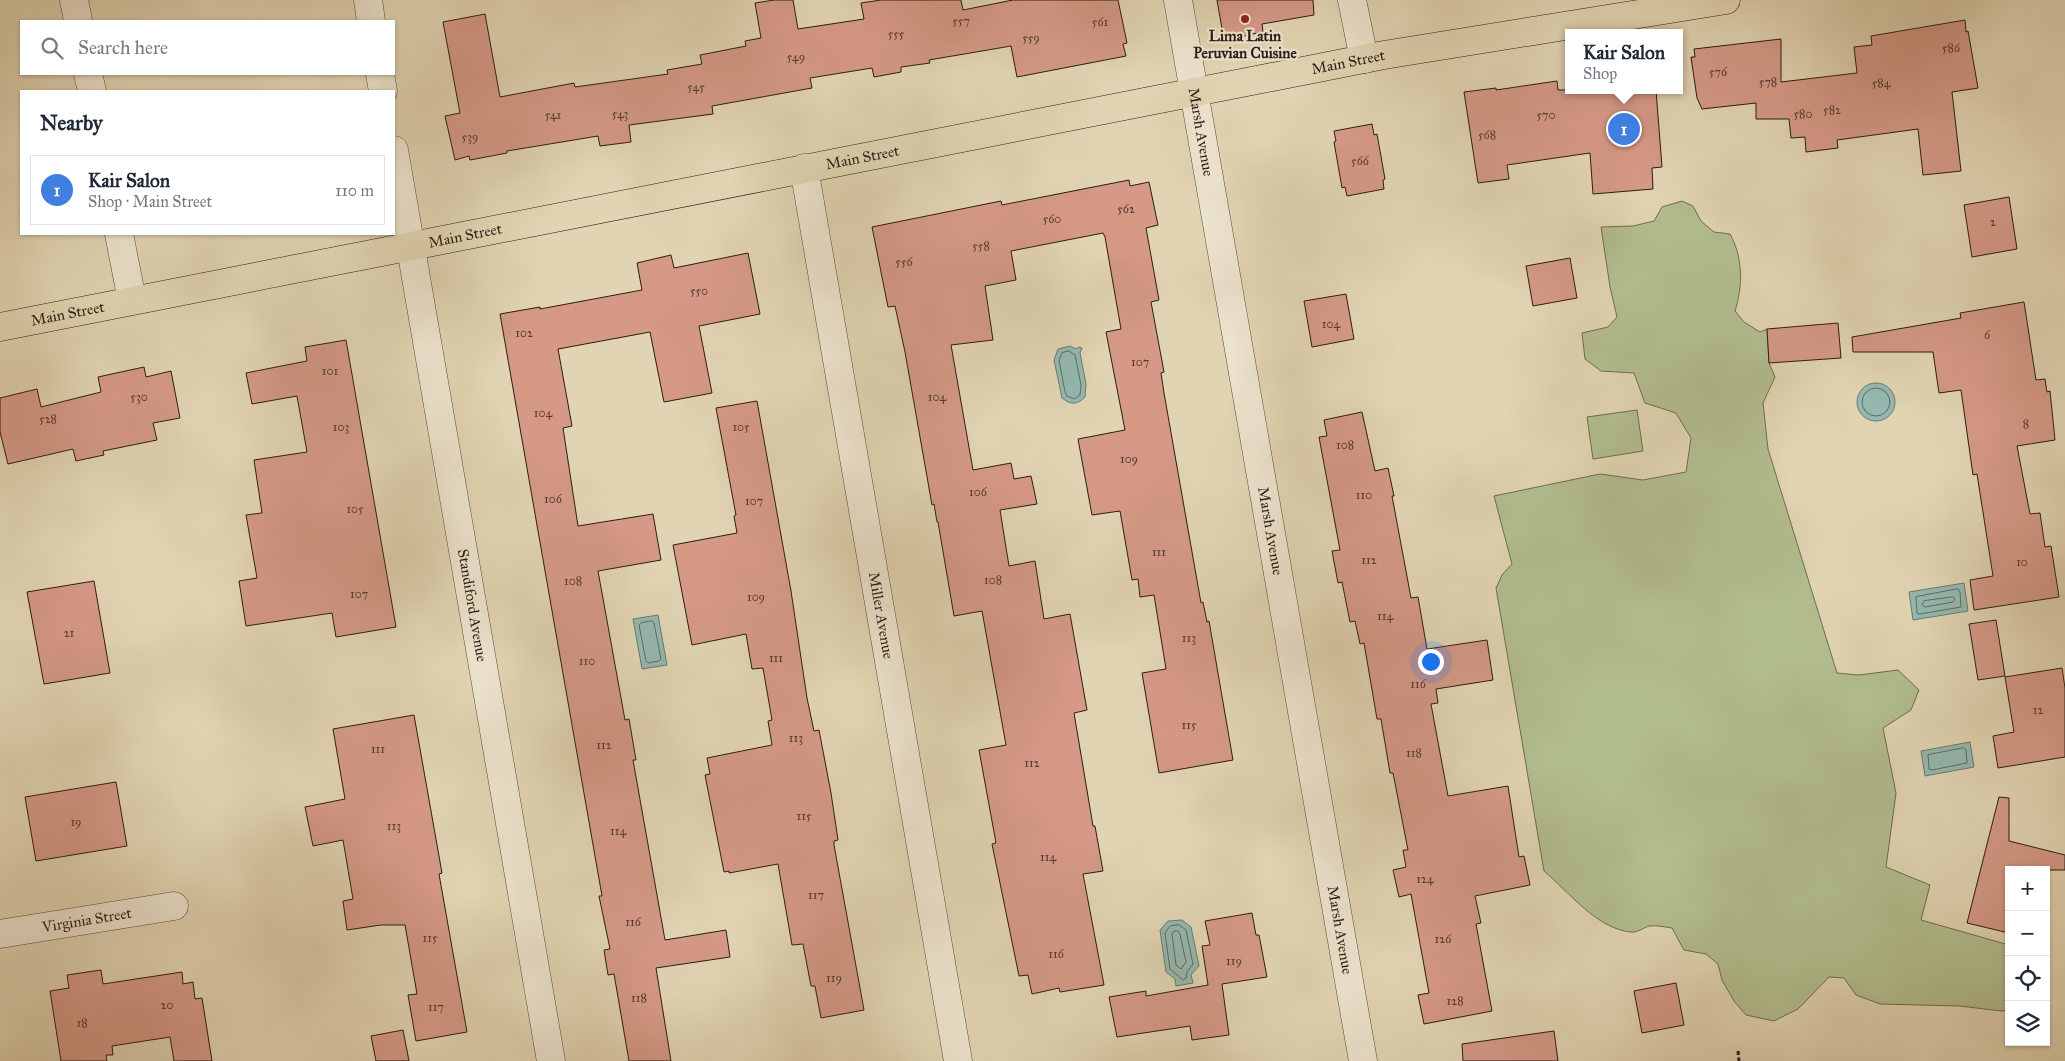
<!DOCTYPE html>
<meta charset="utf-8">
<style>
:root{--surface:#fff;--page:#f2f2f3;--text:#1f2937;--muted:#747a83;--line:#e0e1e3;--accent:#0f766e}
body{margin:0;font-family:"IM FELL Great Primer",serif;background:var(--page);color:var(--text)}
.controls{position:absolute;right:15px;bottom:15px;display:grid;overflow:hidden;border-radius:0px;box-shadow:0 1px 4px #0004}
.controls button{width:45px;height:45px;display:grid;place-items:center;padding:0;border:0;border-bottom:1px solid var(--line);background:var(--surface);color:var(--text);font:25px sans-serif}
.you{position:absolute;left:1430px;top:661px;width:18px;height:18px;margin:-12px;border:4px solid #fff;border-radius:50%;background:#1a73e8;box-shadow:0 0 0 8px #1a73e833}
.badge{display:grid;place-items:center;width:32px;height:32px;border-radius:50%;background:var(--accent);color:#fff;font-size:16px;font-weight:700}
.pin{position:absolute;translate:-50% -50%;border:2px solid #fff;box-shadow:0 1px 5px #0006}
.popup{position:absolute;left:1565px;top:29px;width:118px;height:65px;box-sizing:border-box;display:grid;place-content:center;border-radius:0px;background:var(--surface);filter:drop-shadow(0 1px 4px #0005);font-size:16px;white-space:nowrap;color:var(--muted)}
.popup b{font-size:19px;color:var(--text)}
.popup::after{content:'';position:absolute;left:50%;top:100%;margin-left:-10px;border:10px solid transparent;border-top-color:var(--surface)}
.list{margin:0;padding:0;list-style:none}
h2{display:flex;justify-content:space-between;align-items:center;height:65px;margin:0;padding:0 20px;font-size:21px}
h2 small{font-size:16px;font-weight:400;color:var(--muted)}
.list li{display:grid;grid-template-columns:32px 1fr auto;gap:15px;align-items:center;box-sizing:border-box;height:70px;margin:0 10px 10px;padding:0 10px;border:1px solid var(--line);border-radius:0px}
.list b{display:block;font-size:19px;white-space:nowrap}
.list p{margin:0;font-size:16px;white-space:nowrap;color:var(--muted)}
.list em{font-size:16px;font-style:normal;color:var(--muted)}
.icon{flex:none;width:28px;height:28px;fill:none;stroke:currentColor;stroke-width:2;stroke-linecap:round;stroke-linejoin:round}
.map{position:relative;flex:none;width:2065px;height:1061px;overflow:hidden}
.search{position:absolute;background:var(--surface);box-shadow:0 1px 4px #0004;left:20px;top:20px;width:375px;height:55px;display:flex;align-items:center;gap:12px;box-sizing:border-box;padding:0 18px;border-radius:0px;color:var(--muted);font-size:19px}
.panel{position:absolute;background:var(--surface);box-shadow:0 1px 4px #0004;left:20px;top:90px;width:375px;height:145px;border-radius:0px}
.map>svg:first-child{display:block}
.green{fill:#b2bd8d;stroke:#6e6c52}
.water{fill:#94b8b0;stroke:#6a7a72}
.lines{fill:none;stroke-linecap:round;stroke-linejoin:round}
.shore{stroke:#606a63;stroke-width:1}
.building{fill:#d59986;stroke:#2b1c16}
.minor-casing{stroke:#584a3d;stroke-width:29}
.major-casing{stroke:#2b1c16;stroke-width:29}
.path{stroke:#2b1c16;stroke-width:3;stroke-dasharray:4 2.5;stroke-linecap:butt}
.minor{stroke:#ece3cd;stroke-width:28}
.major{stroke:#e1d4b2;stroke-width:28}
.poi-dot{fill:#8f2418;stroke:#ece3cd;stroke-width:2}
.labels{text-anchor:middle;stroke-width:4.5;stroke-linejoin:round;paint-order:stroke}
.number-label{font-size:12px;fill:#563b32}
.poi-label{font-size:15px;font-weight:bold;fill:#2b1c16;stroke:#ece3cd}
.street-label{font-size:15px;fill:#2b1c16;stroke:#ece3cd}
</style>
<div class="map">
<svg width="2065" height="1061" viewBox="0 0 2065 1061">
<rect width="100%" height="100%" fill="#e1d4b2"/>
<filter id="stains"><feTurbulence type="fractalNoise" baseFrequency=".004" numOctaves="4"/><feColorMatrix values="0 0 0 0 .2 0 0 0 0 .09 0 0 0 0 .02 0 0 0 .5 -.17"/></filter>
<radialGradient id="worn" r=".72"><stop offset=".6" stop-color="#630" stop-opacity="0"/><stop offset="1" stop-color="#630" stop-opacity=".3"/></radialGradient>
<g class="green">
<path d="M1682 201 1693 206 1701 221 1714 232 1730 234C1743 257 1743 286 1735 311L1744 322 1760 332 1767 329 1769 363 1775 377 1763 403 1768 449 1837 673 1859 675 1898 670 1919 690 1911 710 1883 728 1896 793 1886 867 1930 885 1921 920 2009 945V1010L2001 1011 1960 1006 1880 1004 1856 995 1844 978 1829 977 1798 1009 1774 1021 1746 1015 1734 1001 1722 980 1718 964 1706 954 1684 950 1672 928C1665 927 1656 925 1649 926 1643 928 1637 933 1631 932 1597 929 1569 892 1544 871L1496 588 1502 575 1512 564 1494 496 1600 474 1643 480 1686 472 1691 438 1676 413 1645 403 1634 373 1601 371 1585 359 1582 333 1608 327 1617 317 1610 287 1601 227 1633 226 1654 221 1662 207Z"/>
<polygon points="1637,410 1643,451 1593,459 1587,417"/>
</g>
<g class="water">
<path d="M1070 346 1076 349 1079 347 1082 348 1080 353 1086 384 1085 397C1077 405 1071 405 1062 398L1054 360 1058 349Z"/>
<circle cx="1876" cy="402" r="19"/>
<polygon points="1964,583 1968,611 1913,620 1909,592"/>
<polygon points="658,615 667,665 642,669 633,619"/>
<polygon points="1970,742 1974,767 1925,776 1921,751"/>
<polygon points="1182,920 1191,927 1199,966 1191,975 1193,983 1176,986 1175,979 1166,972 1160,930 1168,921"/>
</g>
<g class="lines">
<g class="shore">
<polygon points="1069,351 1075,355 1081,385 1080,395 1074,399 1067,396 1065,392 1059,360 1062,353"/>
<circle cx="1876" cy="402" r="14"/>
<polygon points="1958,589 1960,592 1961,607 1920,614 1917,613 1916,597"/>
<polygon points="1953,597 1955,599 1953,602 1925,607 1922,605 1924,601"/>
<polygon points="652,621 654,623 661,659 659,661 648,663 646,661 639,625 641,623"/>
<polygon points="1964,748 1966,750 1967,763 1932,770 1929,769 1928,755"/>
<polygon points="1179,925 1186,930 1193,964 1187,972 1186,978 1183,980 1170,969 1165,933 1170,926"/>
<polygon points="1178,931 1180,934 1186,962 1181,969 1176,965 1172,934 1173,932"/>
</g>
</g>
<g class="building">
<polygon points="774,0 793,0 798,29 864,19 861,3 881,0 961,0 963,10 1013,0 1118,0 1127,43 1123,44 1126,56 1017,77 1011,46 929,60 930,63 901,67 901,72 874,77 872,68 810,78 812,88 712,106 713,114 629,125 631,142 600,146 598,136 507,151 507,153 470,160 469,156 455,160 445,116 460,113 443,22 485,14 500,97 574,83 575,87 668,74 667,70 702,64 700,55 746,46 745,41 761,38 755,3"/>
<polygon points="1217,0 1313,0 1314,15 1262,24 1263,32 1224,40"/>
<polygon points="1965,20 1966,32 1968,31 1978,88 1952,92 1961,171 1923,175 1918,129 1837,140 1838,148 1806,152 1805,137 1791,138 1789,119 1756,119 1756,103 1702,109 1697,98 1691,57 1695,57 1694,49 1781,39 1781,82 1857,73 1854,47 1872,45 1871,36"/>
<polygon points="1557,81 1558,90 1656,90 1662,167 1652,168 1653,189 1593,194 1590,153 1507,165 1509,179 1478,183 1464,92 1496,88 1496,90"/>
<polygon points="1372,124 1374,135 1377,134 1385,179 1383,180 1384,189 1347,196 1345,187 1342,188 1334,142 1336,141 1334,131"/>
<polygon points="1129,180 1130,186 1149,182 1158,225 1146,228 1159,300 1151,302 1164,372 1161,373 1164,393 1201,603 1203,602 1207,622 1209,621 1233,760 1159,773 1142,673 1166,669 1154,595 1140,597 1138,579 1132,580 1120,511 1092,515 1078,439 1125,430 1106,332 1121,329 1105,237 1103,233 1011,251 1016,280 985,286 993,340 951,345 973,470 1011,463 1014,479 1031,476 1037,504 1000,510 1009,566 1035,561 1044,619 1070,614 1087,710 1074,713 1093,826 1095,826 1103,871 1083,874 1104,985 1060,992 1059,988 1032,994 1028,975 1019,976 992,844 996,843 979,750 1006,745 982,611 954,616 938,522 937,522 934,504 932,505 905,352 895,306 888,307 872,227 1001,201 1002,205"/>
<polygon points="2009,197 2017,249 1972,257 1964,205"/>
<polygon points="748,253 760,314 699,326 712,393 664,402 650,332 558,349 572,426 563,428 578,526 653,514 661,560 598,571 625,720 629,719 636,760 633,760 665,940 726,930 730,957 656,968 671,1061 629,1061 614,974 608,975 604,950 610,949 599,896 602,896 500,314 540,307 540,309 642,290 637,263 671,255 674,268"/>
<polygon points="1570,258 1577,298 1533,306 1526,266"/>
<polygon points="1346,294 1354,339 1312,347 1304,301"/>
<polygon points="2024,302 2036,380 2045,379 2047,392 2050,391 2055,440 2017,446 2030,514 2040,513 2045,547 2051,546 2059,597 1974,610 1970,580 1993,576 1977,474 1973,475 1961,390 1939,393 1933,352 1853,352 1852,337 1961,318 1960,313"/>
<polygon points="1838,323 1841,358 1769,363 1767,329"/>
<polygon points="346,340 396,627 336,637 332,613 246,626 239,581 257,578 246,515 262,513 254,460 307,452 297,396 252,404 246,373 307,361 305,347"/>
<polygon points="144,367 146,377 171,371 180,418 153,423 157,440 103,451 104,455 76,461 73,449 8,464 0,432 0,398 37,389 41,407 101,392 98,377"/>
<polygon points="757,401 791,591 807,698 814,731 819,730 831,793 838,840 834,841 834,845 864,1010 821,1018 815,986 811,986 803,944 792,945 778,864 729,873 729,871 724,872 705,775 710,774 707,758 772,745 768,721 772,720 763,668 752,669 746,634 692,645 673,545 737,533 734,516 736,515 716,408"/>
<polygon points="1362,412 1375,471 1388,468 1394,496 1392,496 1411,598 1418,597 1427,649 1487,640 1493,680 1436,689 1438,703 1431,704 1448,796 1508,786 1519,857 1524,856 1530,885 1475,896 1481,923 1476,924 1492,1011 1424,1024 1418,995 1429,993 1411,894 1399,897 1393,870 1406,867 1403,850 1408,850 1393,773 1390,773 1381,719 1377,719 1364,643 1360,644 1355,621 1350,622 1342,582 1338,583 1332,551 1340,550 1319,437 1327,436 1324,420"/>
<polygon points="94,581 110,673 44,684 27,592"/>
<polygon points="1996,620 2005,676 1978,680 1969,624"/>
<polygon points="2062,668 2065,688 2065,757 1998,768 1993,736 2014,732 2005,677"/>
<polygon points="414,715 442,873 439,874 467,1032 416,1041 408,995 417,994 405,925 381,925 347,930 343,901 353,899 343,840 313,846 305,807 345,799 333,729"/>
<polygon points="116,782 127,846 36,861 25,797"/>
<polygon points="1999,797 2009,798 2009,841 2065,855 2065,870 2009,870 2009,933 1967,923"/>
<polygon points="1252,913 1256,935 1259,935 1267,977 1222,984 1229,1035 1192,1040 1190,1026 1117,1037 1109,997 1146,991 1146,996 1208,985 1202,946 1210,945 1205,921"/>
<polygon points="101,970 103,984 182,972 183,984 193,982 195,999 202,998 212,1061 174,1061 170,1037 112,1046 113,1055 106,1055 107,1061 61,1061 50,991 69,988 67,975"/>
<polygon points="1676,983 1684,1025 1642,1033 1634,991"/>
<polygon points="403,1030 409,1061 376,1061 371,1036"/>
<polygon points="1554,1031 1558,1061 1463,1061 1462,1044"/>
</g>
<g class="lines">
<g class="minor-casing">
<g id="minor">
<polyline points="74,0 78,21"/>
<polyline points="368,0 371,21"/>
<path id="s1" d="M1178 0 1363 1061"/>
<polyline points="1352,0 1364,59"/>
<polyline points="88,74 92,91"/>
<polyline points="380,74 383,91"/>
<path id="s2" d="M394 150 551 1061"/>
<path id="s3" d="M804 168 958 1061"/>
<polyline points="119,234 132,300"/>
<path id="s4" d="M0 934 174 906"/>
</g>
</g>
<g class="major-casing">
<g id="major">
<path id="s5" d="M0 327 1384 55 1726 0"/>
</g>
</g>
<polyline class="path" points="1738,1051 1739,1061"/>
<use href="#minor" class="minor"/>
<use href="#major" class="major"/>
</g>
<circle class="poi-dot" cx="1245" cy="19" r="5"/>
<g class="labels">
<g class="number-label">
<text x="961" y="25">557</text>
<text x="1100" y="26">561</text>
<text x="896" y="38">555</text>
<text x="1031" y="42">559</text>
<text x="1951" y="52">586</text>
<text x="796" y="61">549</text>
<text x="1718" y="76">576</text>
<text x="1768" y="86">578</text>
<text x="1881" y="87">584</text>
<text x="696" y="91">545</text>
<text x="1832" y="114">582</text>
<text x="620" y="118">543</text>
<text x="1803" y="118">580</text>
<text x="553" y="119">541</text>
<text x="1546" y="119">570</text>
<text x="1487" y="139">568</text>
<text x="470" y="141">539</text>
<text x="1360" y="165">566</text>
<text x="1126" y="213">562</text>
<text x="1052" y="223">560</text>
<text x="1993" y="226">2</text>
<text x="981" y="250">558</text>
<text x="904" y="266">556</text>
<text x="699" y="295">550</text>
<text x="1331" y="328">104</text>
<text x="524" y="337">102</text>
<text x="1987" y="339">6</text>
<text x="1140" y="366">107</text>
<text x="330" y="375">101</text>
<text x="139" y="401">530</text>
<text x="937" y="401">104</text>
<text x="543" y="417">104</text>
<text x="48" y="423">528</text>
<text x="2026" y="428">8</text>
<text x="341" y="431">103</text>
<text x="741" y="431">105</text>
<text x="1345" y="449">108</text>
<text x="1129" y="463">109</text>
<text x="978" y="496">106</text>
<text x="1364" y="499">110</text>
<text x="553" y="503">106</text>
<text x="754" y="505">107</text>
<text x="355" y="513">105</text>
<text x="1159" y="556">111</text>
<text x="1369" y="564">112</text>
<text x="2022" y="566">10</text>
<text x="993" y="584">108</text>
<text x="573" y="585">108</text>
<text x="359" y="598">107</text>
<text x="756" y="601">109</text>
<text x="1385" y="620">114</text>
<text x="69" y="637">21</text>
<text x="1189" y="642">113</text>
<text x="776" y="662">111</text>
<text x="587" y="665">110</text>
<text x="1418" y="688">116</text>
<text x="2038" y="714">12</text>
<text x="1189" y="729">115</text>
<text x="796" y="742">113</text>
<text x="604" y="749">112</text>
<text x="378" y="753">111</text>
<text x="1414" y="757">118</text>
<text x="1032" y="767">112</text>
<text x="804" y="820">115</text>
<text x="76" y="826">19</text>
<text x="394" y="830">113</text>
<text x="618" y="835">114</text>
<text x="1048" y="861">114</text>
<text x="1425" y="883">124</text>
<text x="816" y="899">117</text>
<text x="633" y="926">116</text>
<text x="430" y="942">115</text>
<text x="1443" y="943">126</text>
<text x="1056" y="958">116</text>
<text x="1234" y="965">119</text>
<text x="834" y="982">119</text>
<text x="639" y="1002">118</text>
<text x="1455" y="1005">128</text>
<text x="167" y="1009">20</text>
<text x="436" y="1011">117</text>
<text x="82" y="1027">18</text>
</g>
<g class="poi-label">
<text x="1245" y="41">Lima Latin<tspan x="1245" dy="17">Peruvian Cuisine</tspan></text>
</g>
<g class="street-label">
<text dy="5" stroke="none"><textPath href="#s5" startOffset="1374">Main Street</textPath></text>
<text dy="5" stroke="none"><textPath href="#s1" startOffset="134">Marsh Avenue</textPath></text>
<text dy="5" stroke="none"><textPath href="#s5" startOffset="879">Main Street</textPath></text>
<text dy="5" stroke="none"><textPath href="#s5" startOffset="474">Main Street</textPath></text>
<text dy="5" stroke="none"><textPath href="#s5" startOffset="69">Main Street</textPath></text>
<text dy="5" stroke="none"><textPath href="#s1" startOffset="539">Marsh Avenue</textPath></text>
<text dy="5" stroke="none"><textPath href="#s2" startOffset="462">Standiford Avenue</textPath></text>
<text dy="5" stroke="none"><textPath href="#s3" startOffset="454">Miller Avenue</textPath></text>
<text dy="5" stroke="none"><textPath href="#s4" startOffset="88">Virginia Street</textPath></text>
<text dy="5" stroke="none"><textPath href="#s1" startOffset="944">Marsh Avenue</textPath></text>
</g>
</g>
<rect width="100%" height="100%" filter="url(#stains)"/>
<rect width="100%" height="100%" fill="url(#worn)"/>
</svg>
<div class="controls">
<button>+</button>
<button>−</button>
<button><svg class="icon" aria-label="locate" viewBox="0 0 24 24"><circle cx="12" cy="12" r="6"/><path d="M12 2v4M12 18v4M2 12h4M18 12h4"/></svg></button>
<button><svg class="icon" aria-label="layers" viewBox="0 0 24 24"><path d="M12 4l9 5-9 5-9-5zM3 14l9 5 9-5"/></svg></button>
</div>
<div class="you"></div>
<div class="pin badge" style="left:1624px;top:129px;background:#3f7fe0">1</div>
<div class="popup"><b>Kair Salon</b>Shop</div>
<div class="search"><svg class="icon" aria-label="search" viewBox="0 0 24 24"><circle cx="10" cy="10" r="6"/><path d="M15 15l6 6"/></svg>Search here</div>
<section class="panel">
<h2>Nearby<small></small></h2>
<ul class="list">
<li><span class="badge" style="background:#3f7fe0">1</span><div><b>Kair Salon</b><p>Shop · Main Street</p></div><em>110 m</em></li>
</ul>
</section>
</div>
